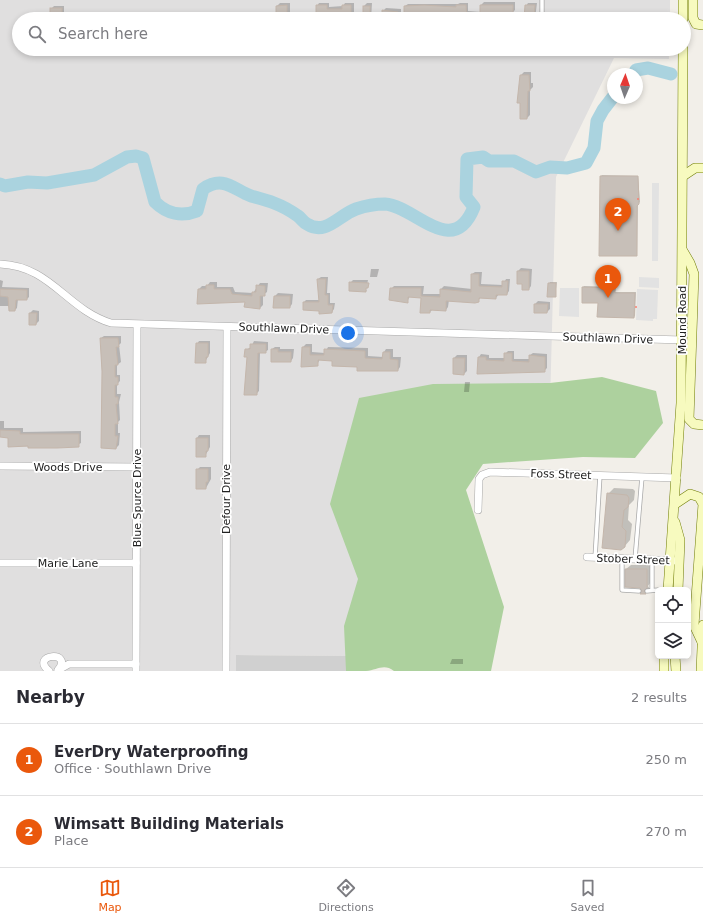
<!DOCTYPE html>
<meta charset="utf-8">
<style>
:root{--surface:#fff;--page:#f2f2f3;--text:#2b2b33;--muted:#7c7c81;--line:#e1e1e2;--accent:#ea580c}
body{margin:0;font-family:"DejaVu Sans",sans-serif;background:var(--page);color:var(--text)}
.controls{position:absolute;right:12px;bottom:12px;display:grid;overflow:hidden;border-radius:6px;box-shadow:0 2px 6px #0003}
.controls button{width:36px;height:36px;display:grid;place-items:center;padding:0;border:0;border-bottom:1px solid var(--line);background:var(--surface);color:var(--text);font:20px sans-serif}
.compass{position:absolute;left:607px;top:68px;width:36px;height:36px;border-radius:50%;background:var(--surface);box-shadow:0 2px 6px #0003;rotate:2deg}
.you{position:absolute;left:348px;top:333px;width:14px;height:14px;margin:-10px;border:3px solid #fff;border-radius:50%;background:#1a73e8;box-shadow:0 0 0 6px #1a73e833}
.badge{display:grid;place-items:center;width:26px;height:26px;border-radius:50%;background:var(--accent);color:#fff;font-size:13px;font-weight:700}
.pin{position:absolute;translate:-50% -33px;filter:drop-shadow(0 1px 2px #0008)}
.pin::after{content:'';position:absolute;top:21px;width:14px;height:12px;background:inherit;clip-path:polygon(0 0,100% 0,50% 100%)}
.list{margin:0;padding:0;list-style:none}
h2{display:flex;justify-content:space-between;align-items:center;height:52px;margin:0;padding:0 16px;font-size:17px}
h2 small{font-size:13px;font-weight:400;color:var(--muted)}
.list li{display:grid;grid-template-columns:26px 1fr auto;gap:12px;align-items:center;box-sizing:border-box;height:72px;padding:0 16px;border-top:1px solid var(--line)}
.list b{display:block;font-size:15px;white-space:nowrap}
.list p{margin:0;font-size:13px;white-space:nowrap;color:var(--muted)}
.list em{font-size:13px;font-style:normal;color:var(--muted)}
.icon{flex:none;width:22px;height:22px;fill:none;stroke:currentColor;stroke-width:2;stroke-linecap:round;stroke-linejoin:round}
.map{position:relative;flex:none;width:703px;height:671px;overflow:hidden}
.search{position:absolute;background:var(--surface);box-shadow:0 2px 6px #0003;left:12px;right:12px;top:12px;height:44px;display:flex;align-items:center;gap:10px;box-sizing:border-box;padding:0 14px;border-radius:22px;color:var(--muted);font-size:15px}
.sheet{height:196px;background:var(--surface)}
nav{display:flex;justify-content:space-around;align-items:center;box-sizing:border-box;height:56px;border-top:1px solid var(--line);background:var(--surface);font-size:11px;color:var(--muted)}
nav a{display:grid;justify-items:center;gap:2px}
nav .on{color:var(--accent)}
.map>svg:first-child{display:block}
.residential{fill:#e0dfdf}
.religious{fill:#d0d0d0}
.forest{fill:#add19e}
.parking{fill:#e2e2e2}
.shadow{fill:#0003}
.lines{fill:none;stroke-linecap:round;stroke-linejoin:round}
.river{stroke:#aad3df;stroke-width:13}
.building{fill:#c7bfb8;stroke:#c4b6ab}
.service-casing{stroke:#a9a9a9;stroke-width:5}
.minor-casing{stroke:#a9a9a9;stroke-width:8}
.secondary-casing{stroke:#707d05;stroke-width:10}
.path{stroke:#fa8072;stroke-width:1.5;stroke-dasharray:2 2;stroke-linecap:butt}
.service{stroke:#fff;stroke-width:3.5}
.minor{stroke:#fff;stroke-width:7}
.secondary{stroke:#f7fabf;stroke-width:9}
.labels{text-anchor:middle;stroke-width:3.5;stroke-linejoin:round;paint-order:stroke}
.street-label{font-size:11px;fill:#222;stroke:#fff}
</style>
<div class="map">
<svg width="703" height="671" viewBox="0 0 703 671">
<rect width="100%" height="100%" fill="#f2efe9"/>
<polygon class="residential" points="0,0 670,0 670,19 19,19 19,49 669,49 669,59 614,58 556,177 550,405 389,405 352,656 236,655 236,671 0,671"/>
<polygon class="religious" points="236,655 352,656 352,671 236,671"/>
<path class="forest" d="M602 377 656 391 663 423 635 458 583 457 483 464 466 490 504 607 491 671H394C384 663 377 670 366 671 360 671 353 671 346 671L344 626 358 579 330 504 359 398 433 384 550 383Z"/>
<g class="parking">
<polygon points="652,183 659,183 658,261 652,261"/>
<polygon points="639,277 659,278 659,288 639,287"/>
<polygon points="560,288 579,288 579,317 559,316"/>
<polygon points="637,289 658,290 657,319 653,319 653,321 636,320"/>
</g>
<g class="shadow">
<polygon points="484,2 515,2 515,10 512,13 481,5"/>
<polygon points="280,3 290,3 290,19 277,19 277,6"/>
<polygon points="319,3 329,3 329,7 343,6 345,3 354,3 354,19 341,19 341,15 329,15 329,19 317,19 317,6"/>
<polygon points="367,3 372,3 371,19 364,19 364,6"/>
<polygon points="460,3 468,3 468,11 481,12 480,18 462,19 405,6 408,4 458,4"/>
<polygon points="528,3 537,3 535,19 510,19 512,17 525,17 526,6"/>
<polygon points="54,6 64,6 64,19 51,19 51,9"/>
<polygon points="386,8 401,9 401,17 399,19 383,19 383,11"/>
<rect x="279" y="49" width="9" height="4"/>
<polygon points="306,49 316,49 316,52 306,53"/>
<polygon points="330,49 340,49 340,54 330,55"/>
<polygon points="524,72 531,72 531,83 533,83 533,87 530,90 530,115 527,118 521,75"/>
<polygon points="602,175 638,176 640,202 638,204 637,255 601,176"/>
<polygon points="521,268 532,269 531,286 529,289 523,283 518,271"/>
<polygon points="371,269 379,269 377,277 370,277"/>
<polygon points="475,272 482,272 481,284 503,285 506,279 510,279 509,291 507,294 499,294 496,298 481,297 478,301 449,300 448,307 446,310 433,309 430,312 422,297 410,296 407,302 391,289 394,286 424,286 423,294 441,294 441,289 444,286 472,289 472,274"/>
<polygon points="321,277 328,277 327,293 330,293 330,303 335,303 334,309 332,312 320,310 304,302 306,300 320,300 318,279"/>
<polygon points="0,280 3,281 2,287 29,288 29,297 27,299 18,299 17,308 15,310 11,306 0,306"/>
<polygon points="353,280 368,280 366,290 367,290 366,291 350,283"/>
<polygon points="210,282 217,282 217,287 233,287 235,292 253,293 260,283 268,283 267,292 263,295 263,305 260,308 246,301 199,289 202,286 207,286"/>
<polygon points="550,282 557,282 555,296 549,284"/>
<polygon points="584,286 616,287 615,292 636,292 635,316 634,317 599,302 583,287"/>
<polygon points="278,293 293,294 292,304 290,307 275,296"/>
<polygon points="538,301 550,302 550,309 547,312 535,304"/>
<polygon points="33,310 39,311 39,321 36,324 30,313"/>
<polygon points="104,336 121,336 121,343 119,345 121,362 117,365 117,375 120,375 120,381 117,384 117,394 121,394 119,402 120,420 118,422 118,433 120,433 119,445 116,448 103,409 101,338"/>
<polygon points="199,341 210,341 210,353 205,362 197,344"/>
<polygon points="254,341 268,342 268,350 265,352 260,352 259,391 256,394 246,350 251,347"/>
<polygon points="306,344 312,344 312,352 325,353 328,347 368,348 368,356 383,357 384,352 386,349 393,349 393,357 401,357 400,367 398,370 320,359 317,365 303,347"/>
<polygon points="275,347 280,347 280,349 294,349 293,358 291,361 272,349"/>
<polygon points="508,351 514,351 514,359 530,359 530,355 533,353 547,354 547,368 544,371 478,373 479,357 481,354 489,355 489,358 505,358 505,354"/>
<polygon points="457,355 467,355 467,371 464,374 454,358"/>
<polygon points="465,382 470,382 469,392 464,392"/>
<polygon points="0,421 4,421 4,428 23,428 23,432 81,431 81,443 73,447 9,446 9,437 0,437"/>
<polygon points="199,435 210,435 210,447 205,456 197,438"/>
<polygon points="200,467 211,467 211,479 206,488 197,470"/>
<polygon points="614,488 633,489 635,491 634,500 629,505 628,520 632,524 630,540 624,547 608,494"/>
<polygon points="631,565 651,565 651,582 648,586 650,589 645,593 626,569"/>
<polygon points="452,659 463,659 463,664 450,664"/>
</g>
<g class="lines">
<g class="river">
<polyline points="634,74 636,70 648,68 671,74"/>
<path d="M0 184 5 186 28 182 47 183 94 175 127 157 136 156 143 158 155 202C167 214 182 217 197 211L203 189C223 175 233 189 251 196 258 198 266 200 274 203 282 206 291 211 298 216 301 218 303 222 307 224 326 236 339 215 356 209 365 206 376 204 385 204 415 206 453 260 474 207L466 197 467 159 483 157 489 161H514L536 172 550 167 567 168 586 163 594 148 597 121 603 110 613 97"/>
</g>
</g>
<g class="building">
<polygon points="287,5 287,19 276,19 276,6"/>
<polygon points="316,5 327,5 327,9 342,9 342,5 351,5 351,19 340,19 340,16 327,16 327,19 316,19"/>
<polygon points="424,5 456,7 456,5 466,5 467,19 432,19 432,14 404,14 404,6"/>
<polygon points="480,5 513,5 513,14 480,13"/>
<polygon points="525,5 535,5 534,19 524,19"/>
<rect x="363" y="6" width="7" height="13"/>
<rect x="50" y="8" width="12" height="11"/>
<polygon points="382,10 398,12 398,19 382,19"/>
<polygon points="520,75 529,75 530,91 528,91 527,119 520,119 520,103 517,103"/>
<polygon points="600,176 638,176 639,204 637,206 637,256 599,256"/>
<polygon points="517,271 529,271 529,290 522,290 522,284 517,284"/>
<polygon points="471,274 479,274 479,286 502,287 502,281 508,281 507,295 496,295 496,299 479,298 479,302 475,303 446,301 446,311 430,310 430,313 420,313 421,298 408,297 408,303 389,300 390,288 421,288 421,296 440,297 440,289 471,292"/>
<polygon points="317,279 326,279 325,295 328,295 328,305 333,305 332,313 319,314 319,311 303,310 303,302 319,302"/>
<polygon points="349,282 369,283 368,288 366,288 366,292 349,291"/>
<polygon points="548,283 556,283 556,297 547,297"/>
<polygon points="206,285 214,285 214,289 230,289 232,294 252,296 252,292 256,292 256,285 265,286 265,296 260,296 260,309 244,307 245,302 197,304 198,289 206,289"/>
<polygon points="582,287 615,288 615,293 635,293 634,318 597,317 598,303 582,303"/>
<polygon points="0,289 27,290 27,300 16,300 15,311 9,311 8,297 0,296"/>
<polygon points="274,296 290,296 290,308 273,308"/>
<polygon points="534,304 548,304 547,313 534,313"/>
<polygon points="29,313 37,313 36,325 29,325"/>
<polygon points="100,338 118,338 119,347 116,347 118,365 115,365 115,377 118,377 118,385 115,385 115,397 118,397 118,404 116,404 118,424 115,424 115,436 118,436 116,449 101,448 102,371"/>
<polygon points="196,343 208,343 208,357 206,357 206,363 195,363"/>
<polygon points="250,344 266,344 266,353 258,353 257,395 244,395 247,357 244,357 245,349 250,349"/>
<polygon points="302,347 310,347 310,355 324,355 324,349 365,351 365,358 382,359 383,352 390,352 390,359 398,360 398,371 357,371 357,367 332,366 332,361 318,360 318,366 301,367"/>
<polygon points="271,349 278,349 278,352 291,352 291,362 271,362"/>
<polygon points="504,353 512,353 512,361 529,362 529,355 545,357 545,372 477,374 478,357 486,357 486,360 504,361"/>
<polygon points="453,358 465,358 464,375 453,374"/>
<polygon points="0,430 20,431 20,434 79,434 79,447 57,448 28,448 28,446 8,447 8,438 0,437"/>
<polygon points="196,438 208,438 208,451 206,451 206,457 196,457"/>
<polygon points="196,469 208,469 208,482 206,482 206,489 196,489"/>
<polygon points="607,493 627,495 629,498 628,507 624,510 622,527 626,531 625,547 621,550 602,548"/>
<polygon points="625,569 647,569 647,588 644,591 646,594 640,594 642,591 640,588 625,587"/>
</g>
<g class="lines">
<g class="service-casing">
<g id="service">
<polyline points="542,19 542,0"/>
<polyline points="595,558 600,475"/>
<polyline points="622,559 622,590 639,591"/>
<polyline points="635,559 642,477"/>
<polyline points="652,560 652,590"/>
<polyline points="647,591 658,590"/>
</g>
</g>
<g class="minor-casing">
<g id="minor">
<path d="M0 264C51 266 66 309 111 323L682 340"/>
<polyline points="0,466 137,467"/>
<polyline points="478,510 479,479 482,475 490,472 677,478"/>
<polyline points="587,557 679,561"/>
<polyline points="0,563 136,563"/>
<polyline points="60,669 69,664 136,664"/>
<path d="M49 671C29 654 74 650 58 670"/>
<polyline points="136,671 137,325"/>
<polyline points="226,671 227,327"/>
</g>
</g>
<g class="secondary-casing">
<g id="secondary">
<polyline points="693,0 693,18 696,24 703,25"/>
<polyline points="683,19 683,0"/>
<polyline points="683,176 695,168 703,168"/>
<polyline points="683,251 690,263 694,274 689,419 694,424 703,425"/>
<polyline points="675,504 690,494 699,497 703,504 694,625 702,642"/>
<polyline points="675,522 680,540 678,590"/>
<polyline points="668,590 681,403 683,49"/>
<polyline points="675,656 676,671"/>
<polyline points="664,671 664,656"/>
<polyline points="701,671 703,625"/>
</g>
</g>
<g class="path">
<polyline points="637,199 639,199"/>
<polyline points="635,307 637,307"/>
</g>
<use href="#service" class="service"/>
<use href="#minor" class="minor"/>
<use href="#secondary" class="secondary"/>
</g>
<g class="labels">
<g class="street-label">
<text transform="translate(682 320) rotate(-90)" y="4">Mound Road</text>
<text transform="translate(284 328) rotate(2)" y="4">Southlawn Drive</text>
<text transform="translate(608 338) rotate(2)" y="4">Southlawn Drive</text>
<text x="68" y="471">Woods Drive</text>
<text transform="translate(561 474) rotate(2)" y="4">Foss Street</text>
<text transform="translate(137 498) rotate(-90)" y="4">Blue Spurce Drive</text>
<text transform="translate(226 499) rotate(-90)" y="4">Defour Drive</text>
<text transform="translate(633 559) rotate(2)" y="4">Stober Street</text>
<text x="68" y="567">Marie Lane</text>
</g>
</g>
</svg>
<div class="controls">
<button><svg class="icon" aria-label="locate" viewBox="0 0 24 24"><circle cx="12" cy="12" r="6"/><path d="M12 2v4M12 18v4M2 12h4M18 12h4"/></svg></button>
<button><svg class="icon" aria-label="layers" viewBox="0 0 24 24"><path d="M12 4l9 5-9 5-9-5zM3 14l9 5 9-5"/></svg></button>
</div>
<svg class="compass" viewBox="-18 -18 36 36"><path d="M0-13l5 13h-10z" fill="#e53935"/><path d="M0 13l5-13h-10z" fill="#7c7c81"/></svg>
<div class="you"></div>
<div class="pin badge" style="left:608px;top:298px">1</div>
<div class="pin badge" style="left:618px;top:231px">2</div>
<div class="search"><svg class="icon" aria-label="search" viewBox="0 0 24 24"><circle cx="10" cy="10" r="6"/><path d="M15 15l6 6"/></svg>Search here</div>
</div>
<section class="sheet">
<h2>Nearby<small>2 results</small></h2>
<ul class="list">
<li><span class="badge">1</span><div><b>EverDry Waterproofing</b><p>Office · Southlawn Drive</p></div><em>250 m</em></li>
<li><span class="badge">2</span><div><b>Wimsatt Building Materials</b><p>Place</p></div><em>270 m</em></li>
</ul>
</section>
<nav>
<a class="on"><svg class="icon" aria-label="map" viewBox="0 0 24 24"><path d="M3 6l6-2 6 2 6-2v14l-6 2-6-2-6 2zM9 4v14M15 6v14"/></svg>Map</a>
<a><svg class="icon" aria-label="directions" viewBox="0 0 24 24"><path d="M12 3l9 9-9 9-9-9zM9 14v-3h6M13 9l2 2-2 2"/></svg>Directions</a>
<a><svg class="icon" aria-label="saved" viewBox="0 0 24 24"><path d="M7 4h10v16l-5-4-5 4z"/></svg>Saved</a>
</nav>
